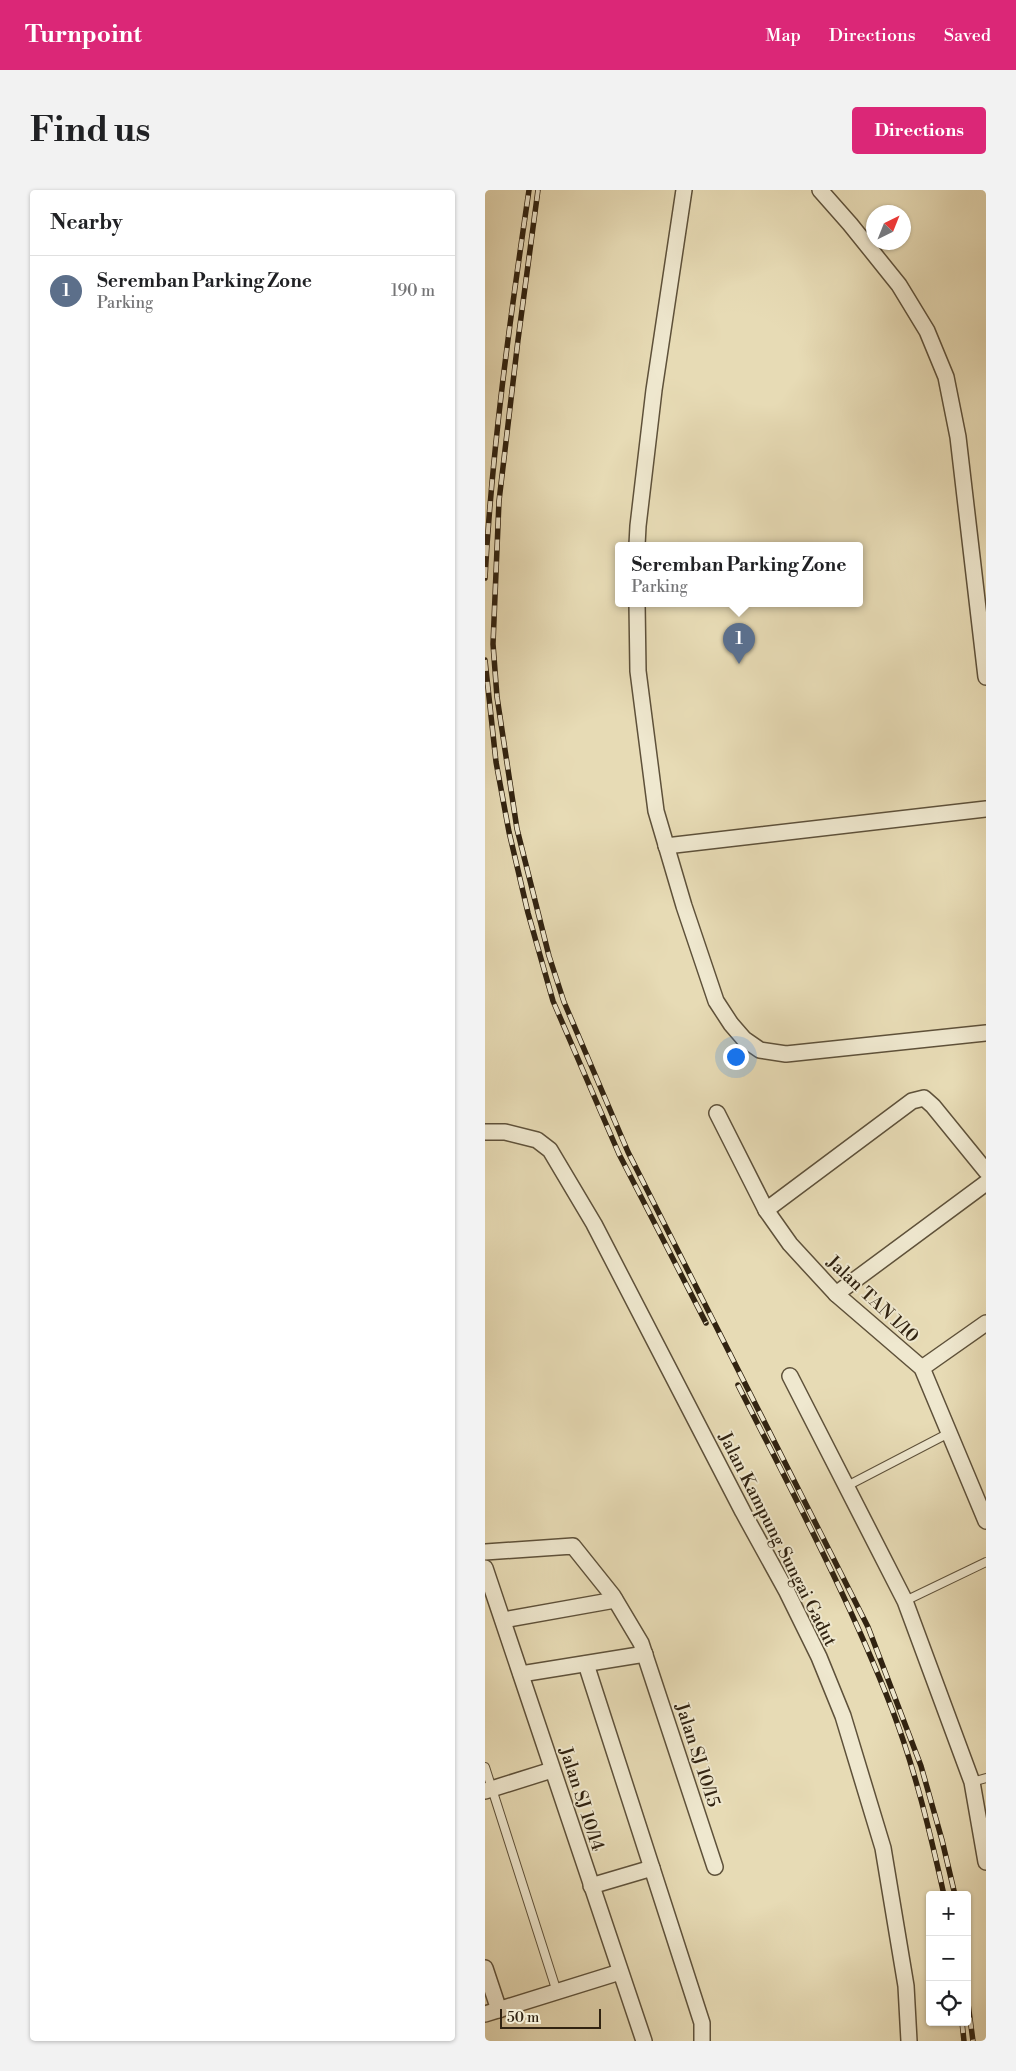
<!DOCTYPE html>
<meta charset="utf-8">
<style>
:root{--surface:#fff;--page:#f2f2f2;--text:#202124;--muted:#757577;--line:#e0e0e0;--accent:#db2777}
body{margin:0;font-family:"Libre Bodoni",serif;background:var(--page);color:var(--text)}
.controls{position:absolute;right:15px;bottom:15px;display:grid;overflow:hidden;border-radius:5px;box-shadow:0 1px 4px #0004}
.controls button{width:45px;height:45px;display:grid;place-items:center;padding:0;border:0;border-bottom:1px solid var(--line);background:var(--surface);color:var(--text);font:25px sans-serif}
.compass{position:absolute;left:381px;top:15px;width:45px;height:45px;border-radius:50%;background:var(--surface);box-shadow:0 1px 4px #0004;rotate:43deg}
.scale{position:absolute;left:15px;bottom:12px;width:101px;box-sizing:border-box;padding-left:5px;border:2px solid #312311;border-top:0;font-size:14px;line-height:18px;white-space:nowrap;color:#312311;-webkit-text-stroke:4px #efe8cf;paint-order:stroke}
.you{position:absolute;left:250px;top:866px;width:18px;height:18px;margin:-12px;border:4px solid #fff;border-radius:50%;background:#1a73e8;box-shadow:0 0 0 8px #1a73e833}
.badge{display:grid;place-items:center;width:32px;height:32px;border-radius:50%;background:var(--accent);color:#fff;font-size:16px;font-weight:700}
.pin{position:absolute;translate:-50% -41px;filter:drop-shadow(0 1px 2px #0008)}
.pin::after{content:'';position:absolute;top:26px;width:18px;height:15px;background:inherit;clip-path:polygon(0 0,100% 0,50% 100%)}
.popup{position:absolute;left:130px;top:352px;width:248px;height:65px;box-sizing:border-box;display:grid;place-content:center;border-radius:5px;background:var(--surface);filter:drop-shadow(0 1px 4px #0005);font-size:16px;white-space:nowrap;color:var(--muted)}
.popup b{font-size:19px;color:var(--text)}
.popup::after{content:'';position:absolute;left:50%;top:100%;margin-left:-10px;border:10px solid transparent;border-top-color:var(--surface)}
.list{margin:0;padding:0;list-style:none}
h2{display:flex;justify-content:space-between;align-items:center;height:65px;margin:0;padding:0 20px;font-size:21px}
h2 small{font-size:16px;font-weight:400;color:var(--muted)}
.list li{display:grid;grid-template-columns:32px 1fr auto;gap:15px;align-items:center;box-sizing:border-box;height:70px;padding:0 20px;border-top:1px solid var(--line)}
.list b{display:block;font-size:19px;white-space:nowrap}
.list p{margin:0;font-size:16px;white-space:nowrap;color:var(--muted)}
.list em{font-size:16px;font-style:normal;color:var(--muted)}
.icon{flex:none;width:28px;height:28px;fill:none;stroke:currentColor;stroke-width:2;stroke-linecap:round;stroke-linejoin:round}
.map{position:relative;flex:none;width:501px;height:1851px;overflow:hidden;border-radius:5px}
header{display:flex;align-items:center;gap:30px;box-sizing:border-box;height:70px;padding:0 25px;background:var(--accent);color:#fff}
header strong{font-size:24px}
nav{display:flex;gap:28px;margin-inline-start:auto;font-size:18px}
.intro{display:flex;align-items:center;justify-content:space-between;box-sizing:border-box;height:120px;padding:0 30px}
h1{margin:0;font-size:35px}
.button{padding:12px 22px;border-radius:5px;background:var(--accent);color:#fff;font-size:18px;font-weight:700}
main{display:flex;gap:30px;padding:0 30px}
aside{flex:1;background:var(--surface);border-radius:5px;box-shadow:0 1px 4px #0004}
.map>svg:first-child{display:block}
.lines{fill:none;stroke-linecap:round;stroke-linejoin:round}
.service-casing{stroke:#5e513a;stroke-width:10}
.minor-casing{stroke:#5e513a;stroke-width:18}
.service{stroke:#efe8cf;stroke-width:8}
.minor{stroke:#efe8cf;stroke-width:15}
.rail-casing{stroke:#312311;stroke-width:5.5}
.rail{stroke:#efe8cf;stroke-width:4;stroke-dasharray:11;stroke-linecap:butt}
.labels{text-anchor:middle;stroke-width:4;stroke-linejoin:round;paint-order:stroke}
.street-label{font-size:18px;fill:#312311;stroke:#efe8cf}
</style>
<header>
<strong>Turnpoint</strong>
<nav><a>Map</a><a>Directions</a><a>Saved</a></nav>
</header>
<div class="intro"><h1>Find us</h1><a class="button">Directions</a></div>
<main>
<aside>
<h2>Nearby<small></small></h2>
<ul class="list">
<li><span class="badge" style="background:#5c6f8a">1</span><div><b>Seremban Parking Zone</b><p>Parking</p></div><em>190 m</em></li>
</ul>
</aside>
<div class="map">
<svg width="501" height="1851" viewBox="0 0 501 1851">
<rect width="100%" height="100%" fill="#e7dbb5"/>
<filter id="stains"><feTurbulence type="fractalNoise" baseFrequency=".004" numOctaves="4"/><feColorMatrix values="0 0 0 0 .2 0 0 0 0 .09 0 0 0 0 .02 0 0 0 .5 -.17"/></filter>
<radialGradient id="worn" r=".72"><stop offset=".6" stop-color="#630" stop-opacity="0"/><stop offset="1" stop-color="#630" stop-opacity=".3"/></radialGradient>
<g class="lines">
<g class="service-casing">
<g id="service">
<polyline points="362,1296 464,1243"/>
<polyline points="420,1411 501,1372"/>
<polyline points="0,1577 72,1802"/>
<polyline points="487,1592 501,1588"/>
</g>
</g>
<g class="minor-casing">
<g id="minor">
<polyline points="335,0 365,34 414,95 442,141 461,187 473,247 501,487"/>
<polyline points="152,355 153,336 169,200 199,0"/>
<polyline points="152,413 153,481 171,621 199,716 231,811 246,834 259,849 275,860 301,864 501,843"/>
<polyline points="181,656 501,619"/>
<polyline points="232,923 281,1020 305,1054 351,1104 437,1178 501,1331"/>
<polyline points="0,942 20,942 52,950 65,960 109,1034 258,1322 302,1402 334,1467 358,1526 398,1658 421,1796 424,1851"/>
<polyline points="281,1020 427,911 439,908 448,916 501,981"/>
<polyline points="351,1104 501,993"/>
<polyline points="437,1178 501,1133"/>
<polyline points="305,1186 420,1411 487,1592 501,1672"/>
<polyline points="0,1362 88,1356 128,1406 156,1453 230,1677"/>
<polyline points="0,1378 159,1851"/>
<polyline points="18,1430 130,1410"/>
<polyline points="101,1474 217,1833 217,1851"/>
<polyline points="36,1484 160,1464"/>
<polyline points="0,1601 67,1580"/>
<polyline points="106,1696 167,1678"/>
<polyline points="0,1778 14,1820"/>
<polyline points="0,1824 135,1782"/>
</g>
</g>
<use href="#service" class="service"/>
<use href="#minor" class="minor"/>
<g class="rail-casing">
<g id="rail">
<polyline points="53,0 33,150 14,311 8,454 12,507 32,639 64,766 79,812 143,962 383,1437 436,1576 457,1650 470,1705"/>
<path d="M0 388C7 258 25 129 44 0"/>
<polyline points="0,470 11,572 24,642 43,723 68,811 134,964 221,1133"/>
<path d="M253 1195C307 1302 364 1408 407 1519 430 1579 445 1642 459 1705"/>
<polyline points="482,1806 488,1851"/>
<polyline points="477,1832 479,1851"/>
</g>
</g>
<use href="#rail" class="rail"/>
</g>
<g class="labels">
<g class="street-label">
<text transform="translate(388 1109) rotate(43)" y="6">Jalan TAN 1/10</text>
<text transform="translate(293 1349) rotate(63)" y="6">Jalan Kampung Sungai Gadut</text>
<text transform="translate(213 1565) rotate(72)" y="6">Jalan SJ 10/15</text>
<text transform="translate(97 1609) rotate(72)" y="6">Jalan SJ 10/14</text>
</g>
</g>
<rect width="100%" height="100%" filter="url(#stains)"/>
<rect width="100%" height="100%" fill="url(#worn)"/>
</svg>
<div class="controls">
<button>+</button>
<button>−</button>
<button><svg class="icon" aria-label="locate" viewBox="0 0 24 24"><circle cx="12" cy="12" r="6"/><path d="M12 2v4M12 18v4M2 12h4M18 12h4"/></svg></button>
</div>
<svg class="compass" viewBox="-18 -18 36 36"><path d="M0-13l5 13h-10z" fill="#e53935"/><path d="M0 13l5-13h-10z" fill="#757577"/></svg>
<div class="scale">50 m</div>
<div class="you"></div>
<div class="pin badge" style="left:254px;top:474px;background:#5c6f8a">1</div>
<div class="popup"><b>Seremban Parking Zone</b>Parking</div>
</div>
</main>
